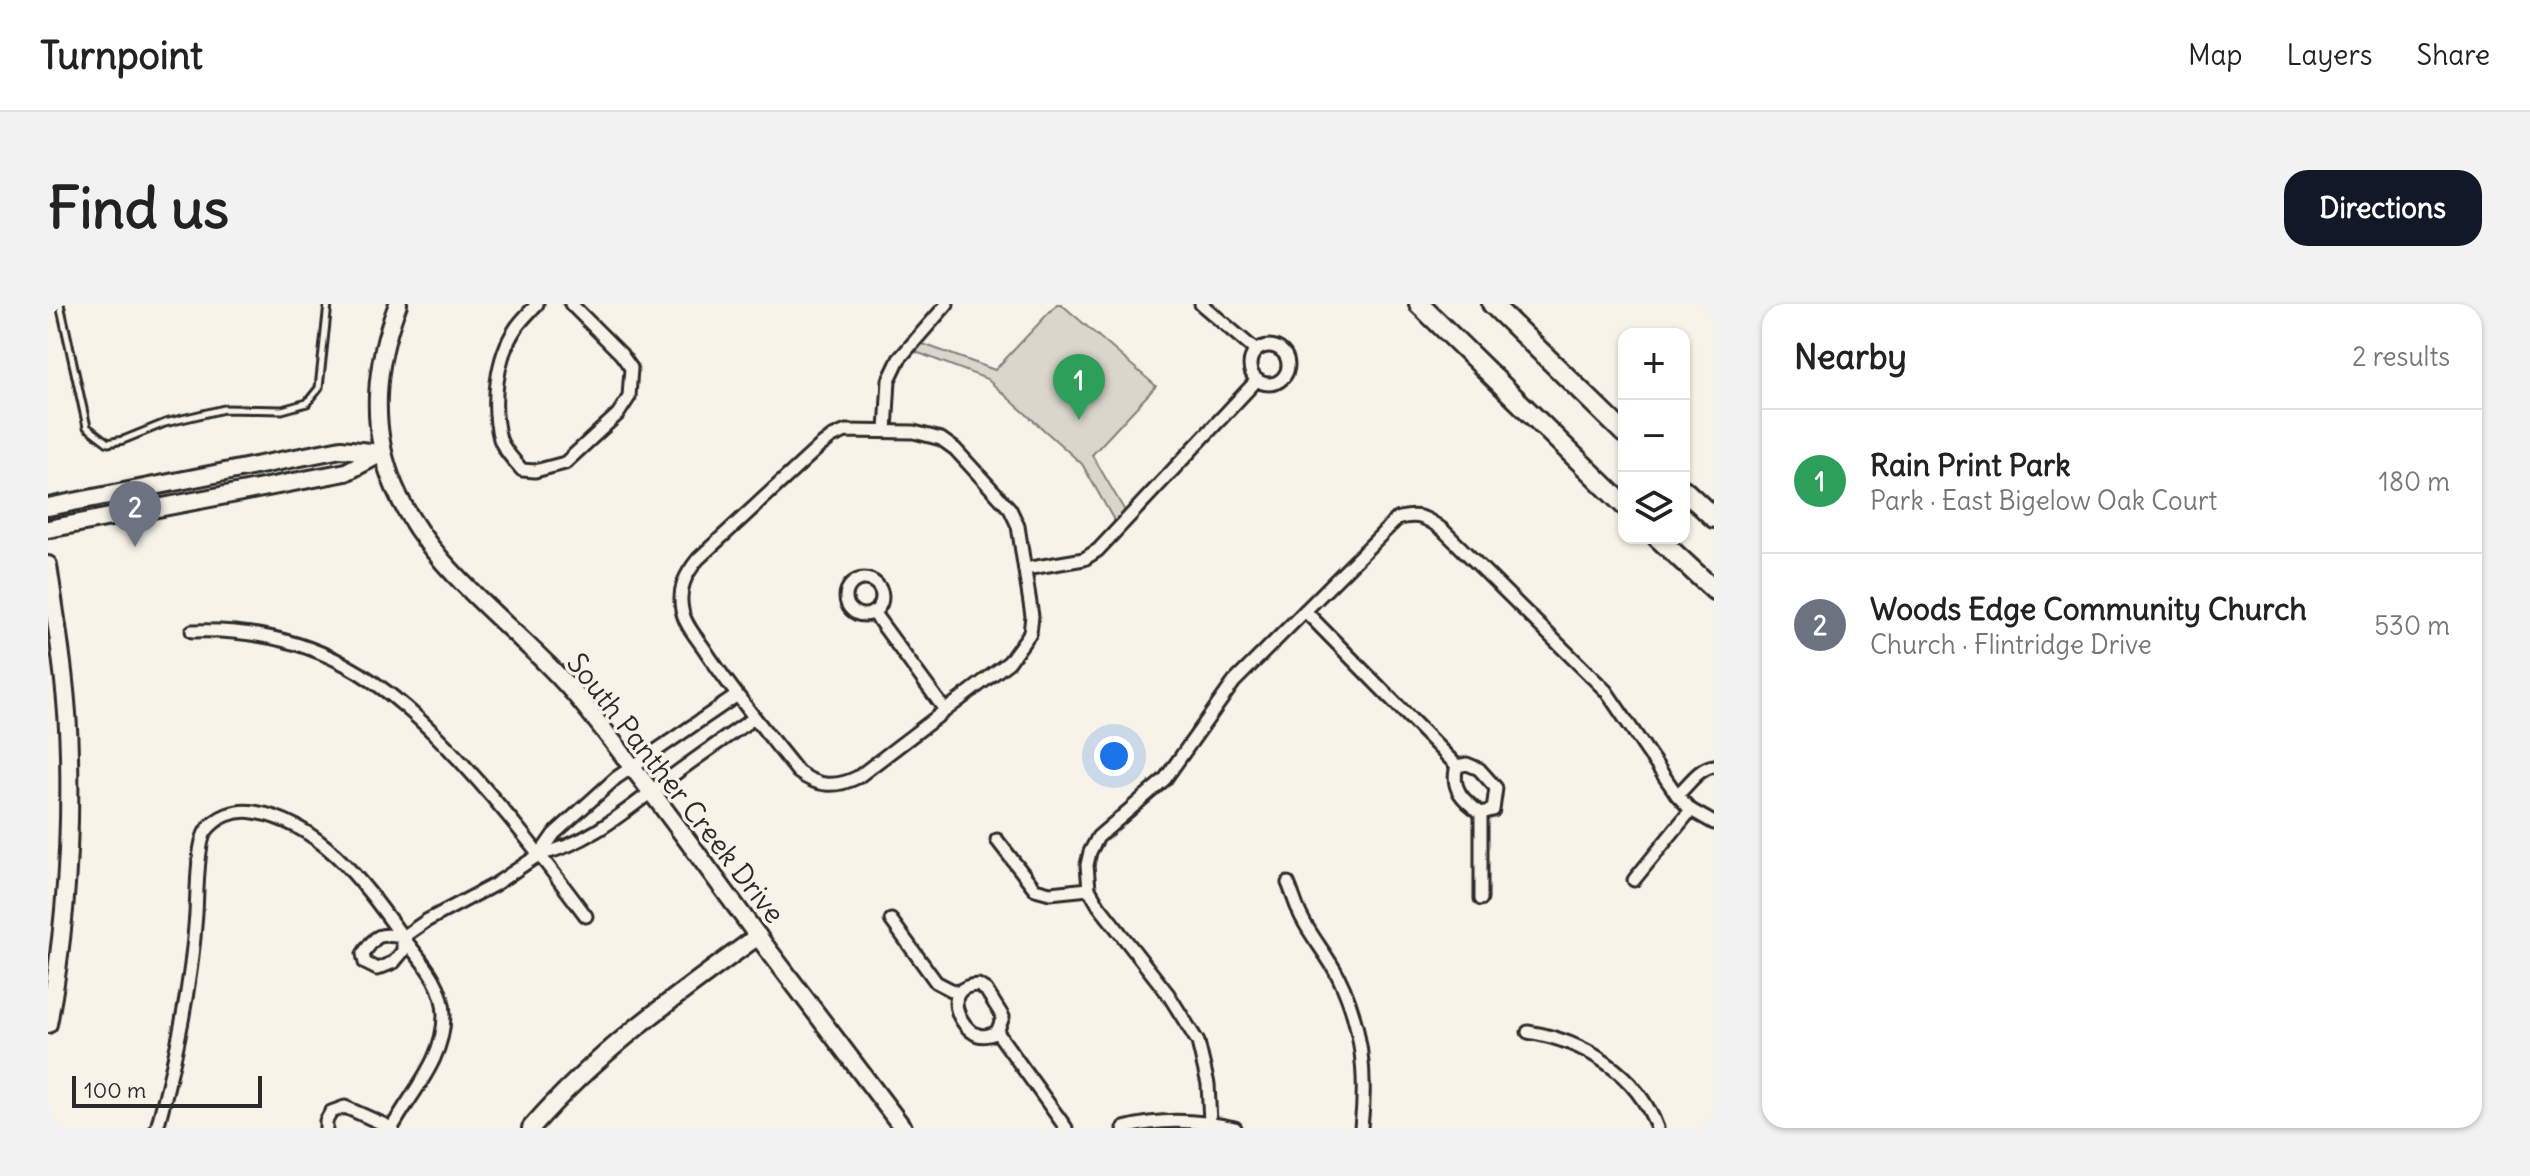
<!DOCTYPE html>
<meta charset="utf-8">
<style>
:root{--surface:#fff;--page:#f2f2f2;--text:#222;--muted:#767676;--line:#e0e0e0;--accent:#111827}
body{margin:0;font-family:Delius,sans-serif;background:var(--page);color:var(--text)}
.controls{position:absolute;right:24px;top:24px;display:grid;overflow:hidden;border-radius:16px;box-shadow:0 2px 6px #0004}
.controls button{width:72px;height:72px;display:grid;place-items:center;padding:0;border:0;border-bottom:2px solid var(--line);background:var(--surface);color:var(--text);font:40px sans-serif}
.scale{position:absolute;left:24px;bottom:20px;width:190px;box-sizing:border-box;padding-left:8px;border:4px solid #2b2b2b;border-top:0;font-size:22px;line-height:28px;white-space:nowrap;color:#2b2b2b;-webkit-text-stroke:6px #f7f3e8;paint-order:stroke}
.you{position:absolute;left:1066px;top:452px;width:28px;height:28px;margin:-20px;border:6px solid #fff;border-radius:50%;background:#1a73e8;box-shadow:0 0 0 12px #1a73e833}
.badge{display:grid;place-items:center;width:52px;height:52px;border-radius:50%;background:var(--accent);color:#fff;font-size:26px;font-weight:700}
.pin{position:absolute;translate:-50% -66px;filter:drop-shadow(0 2px 4px #0008)}
.pin::after{content:'';position:absolute;top:42px;width:28px;height:24px;background:inherit;clip-path:polygon(0 0,100% 0,50% 100%)}
.list{margin:0;padding:0;list-style:none}
h2{display:flex;justify-content:space-between;align-items:center;height:104px;margin:0;padding:0 32px;font-size:34px}
h2 small{font-size:26px;font-weight:400;color:var(--muted)}
.list li{display:grid;grid-template-columns:52px 1fr auto;gap:24px;align-items:center;box-sizing:border-box;height:144px;padding:0 32px;border-top:2px solid var(--line)}
.list b{display:block;font-size:30px;white-space:nowrap}
.list p{margin:0;font-size:26px;white-space:nowrap;color:var(--muted)}
.list em{font-size:26px;font-style:normal;color:var(--muted)}
.icon{flex:none;width:44px;height:44px;fill:none;stroke:currentColor;stroke-width:2;stroke-linecap:round;stroke-linejoin:round}
.map{position:relative;flex:none;width:1666px;height:824px;overflow:hidden;border-radius:24px}
header{display:flex;align-items:center;gap:48px;box-sizing:border-box;height:112px;padding:0 40px;background:var(--surface);border-bottom:2px solid var(--line)}
header strong{font-size:38px}
nav{display:flex;gap:44px;margin-inline-start:auto;font-size:28px}
.intro{display:flex;align-items:center;justify-content:space-between;box-sizing:border-box;height:192px;padding:0 48px}
h1{margin:0;font-size:56px}
.button{padding:20px 36px;border-radius:24px;background:var(--accent);color:#fff;font-size:28px;font-weight:700}
main{display:flex;gap:48px;padding:0 48px}
aside{flex:1;background:var(--surface);border-radius:24px;box-shadow:0 2px 6px #0004}
.map>svg:first-child{display:block}
.green{fill:#dad6cc;stroke:#82807c;stroke-width:2}
.lines{fill:none;stroke-linecap:round;stroke-linejoin:round}
.lane-casing{stroke:#2b2b2b;stroke-width:11}
.street-casing{stroke:#2b2b2b;stroke-width:17}
.secondary-casing{stroke:#2b2b2b;stroke-width:22}
.primary-casing{stroke:#2b2b2b;stroke-width:24}
.lane{stroke:#f7f3e8;stroke-width:5}
.street{stroke:#f7f3e8;stroke-width:11}
.secondary{stroke:#f7f3e8;stroke-width:16}
.primary{stroke:#f7f3e8;stroke-width:18}
.labels{text-anchor:middle;stroke-width:7;stroke-linejoin:round;paint-order:stroke}
.street-label{font-size:28px;fill:#2b2b2b;stroke:#f7f3e8}
</style>
<header>
<strong>Turnpoint</strong>
<nav><a>Map</a><a>Layers</a><a>Share</a></nav>
</header>
<div class="intro"><h1>Find us</h1><a class="button">Directions</a></div>
<main>
<div class="map">
<svg width="1666" height="824" viewBox="0 0 1666 824">
<rect width="100%" height="100%" fill="#f7f3e8"/>
<filter id="ink" filterUnits="userSpaceOnUse"><feTurbulence type="fractalNoise" baseFrequency=".0125" numOctaves="2"/><feDisplacementMap in="SourceGraphic" scale="16" xChannelSelector="R" yChannelSelector="G"/><feConvolveMatrix kernelMatrix="1 2 1 2 8 2 1 2 1" color-interpolation-filters="sRGB"/></filter>
<g filter="url(#ink)">
<polygon class="green" points="1009,0 1013,0 1108,82 1044,151 1077,207 1067,218 1034,160 939,75 868,48 875,40 947,66"/>
<g class="lines">
<g class="lane-casing">
<polyline id="lane" points="12,0 39,123 60,139 75,136 117,119 176,105 234,106 259,99 271,84 280,0"/>
</g>
<g class="street-casing">
<g id="street">
<path d="M489 0C482 8 474 15 468 24 448 53 443 101 452 135 456 147 466 156 474 166L487 167 517 159 570 110 581 93 583 64 573 50 523 0"/>
<polyline points="1153,0 1207,46"/>
<circle cx="1221" cy="61" r="19"/>
<path d="M798 127 866 128 893 135 907 145 962 205 970 222 984 312 982 329 961 358 810 473C788 484 770 483 750 468 719 429 687 391 659 349 651 336 637 322 634 306 630 285 637 271 650 255L771 143 784 133Z"/>
<polyline points="838,127 841,76 851,55 899,0"/>
<polyline points="977,265 1036,255 1050,246 1209,76"/>
<circle cx="816" cy="293" r="18"/>
<polyline points="1257,307 1409,462"/>
<polyline points="825,308 897,406"/>
<path d="M144 327C266 323 338 375 416 461 460 509 499 560 538 612"/>
<path d="M1419 460 1431 465 1448 484 1445 506 1433 509C1416 497 1402 485 1409 462Z"/>
<path d="M1629 491C1641 481 1650 464 1666 462"/>
<polyline points="949,536 987,585 1002,589 1041,585"/>
<path d="M492 550C540 541 581 504 620 475 648 454 677 434 706 414"/>
<polyline points="1586,576 1643,506"/>
<path d="M1240 579C1245 590 1248 603 1254 614 1264 634 1280 652 1290 672 1314 720 1319 772 1313 824"/>
<polyline points="1433,595 1433,509"/>
<polyline points="843,616 888,678 909,689"/>
<path d="M355 633V647L346 658 329 665 317 659 315 650C329 630 330 629 355 633L378 617 446 581 492 550 506 530 568 474 688 392"/>
<path d="M930 681 938 686 955 713 949 728C943 731 937 733 930 731 911 724 892 682 930 681Z"/>
<polyline points="949,728 1018,824"/>
<path d="M1480 728C1536 737 1589 769 1609 824"/>
<path d="M1162 818 1160 780 1150 738 1120 690 1051 602 1041 585 1039 561 1042 548 1050 533 1117 475 1186 378 1349 215C1370 209 1378 213 1395 226L1558 387 1629 491 1643 506 1666 519"/>
<path d="M109 824C128 753 143 684 148 610 149 593 149 539 158 527 169 512 188 505 206 508 271 518 314 577 351 628 369 653 396 677 396 711 396 756 364 787 344 824"/>
<polyline points="278,824 278,817 283,808 297,803 344,824"/>
<path d="M1076 824C1112 814 1151 816 1187 824"/>
</g>
</g>
<g class="secondary-casing">
<g id="secondary">
<path d="M350 0C327 59 321 123 346 182 384 272 476 326 535 400 596 475 652 554 709 631 758 696 807 760 855 824"/>
<polyline points="0,203 293,145 332,149"/>
<polyline points="0,225 298,168 334,149"/>
<path d="M0 261C9 324 20 387 21 451 23 541 17 632 0 720"/>
<path d="M483 824C549 748 629 691 710 632"/>
</g>
</g>
<g class="primary-casing">
<g id="primary">
<polyline points="1371,0 1576,201"/>
<polyline points="1444,0 1576,129"/>
<polyline points="1636,186 1666,214"/>
<polyline points="1610,234 1666,286"/>
</g>
</g>
<use href="#lane" class="lane"/>
<use href="#street" class="street"/>
<use href="#secondary" class="secondary"/>
<use href="#primary" class="primary"/>
</g>
</g>
<g class="labels">
<g class="street-label">
<text transform="translate(628 484) rotate(52)" y="10">South Panther Creek Drive</text>
</g>
</g>
</svg>
<div class="controls">
<button>+</button>
<button>−</button>
<button><svg class="icon" aria-label="layers" viewBox="0 0 24 24"><path d="M12 4l9 5-9 5-9-5zM3 14l9 5 9-5"/></svg></button>
</div>
<div class="scale">100 m</div>
<div class="you"></div>
<div class="pin badge" style="left:1031px;top:116px;background:#2e9e5b">1</div>
<div class="pin badge" style="left:87px;top:243px;background:#6b7280">2</div>
</div>
<aside>
<h2>Nearby<small>2 results</small></h2>
<ul class="list">
<li><span class="badge" style="background:#2e9e5b">1</span><div><b>Rain Print Park</b><p>Park · East Bigelow Oak Court</p></div><em>180 m</em></li>
<li><span class="badge" style="background:#6b7280">2</span><div><b>Woods Edge Community Church</b><p>Church · Flintridge Drive</p></div><em>530 m</em></li>
</ul>
</aside>
</main>
